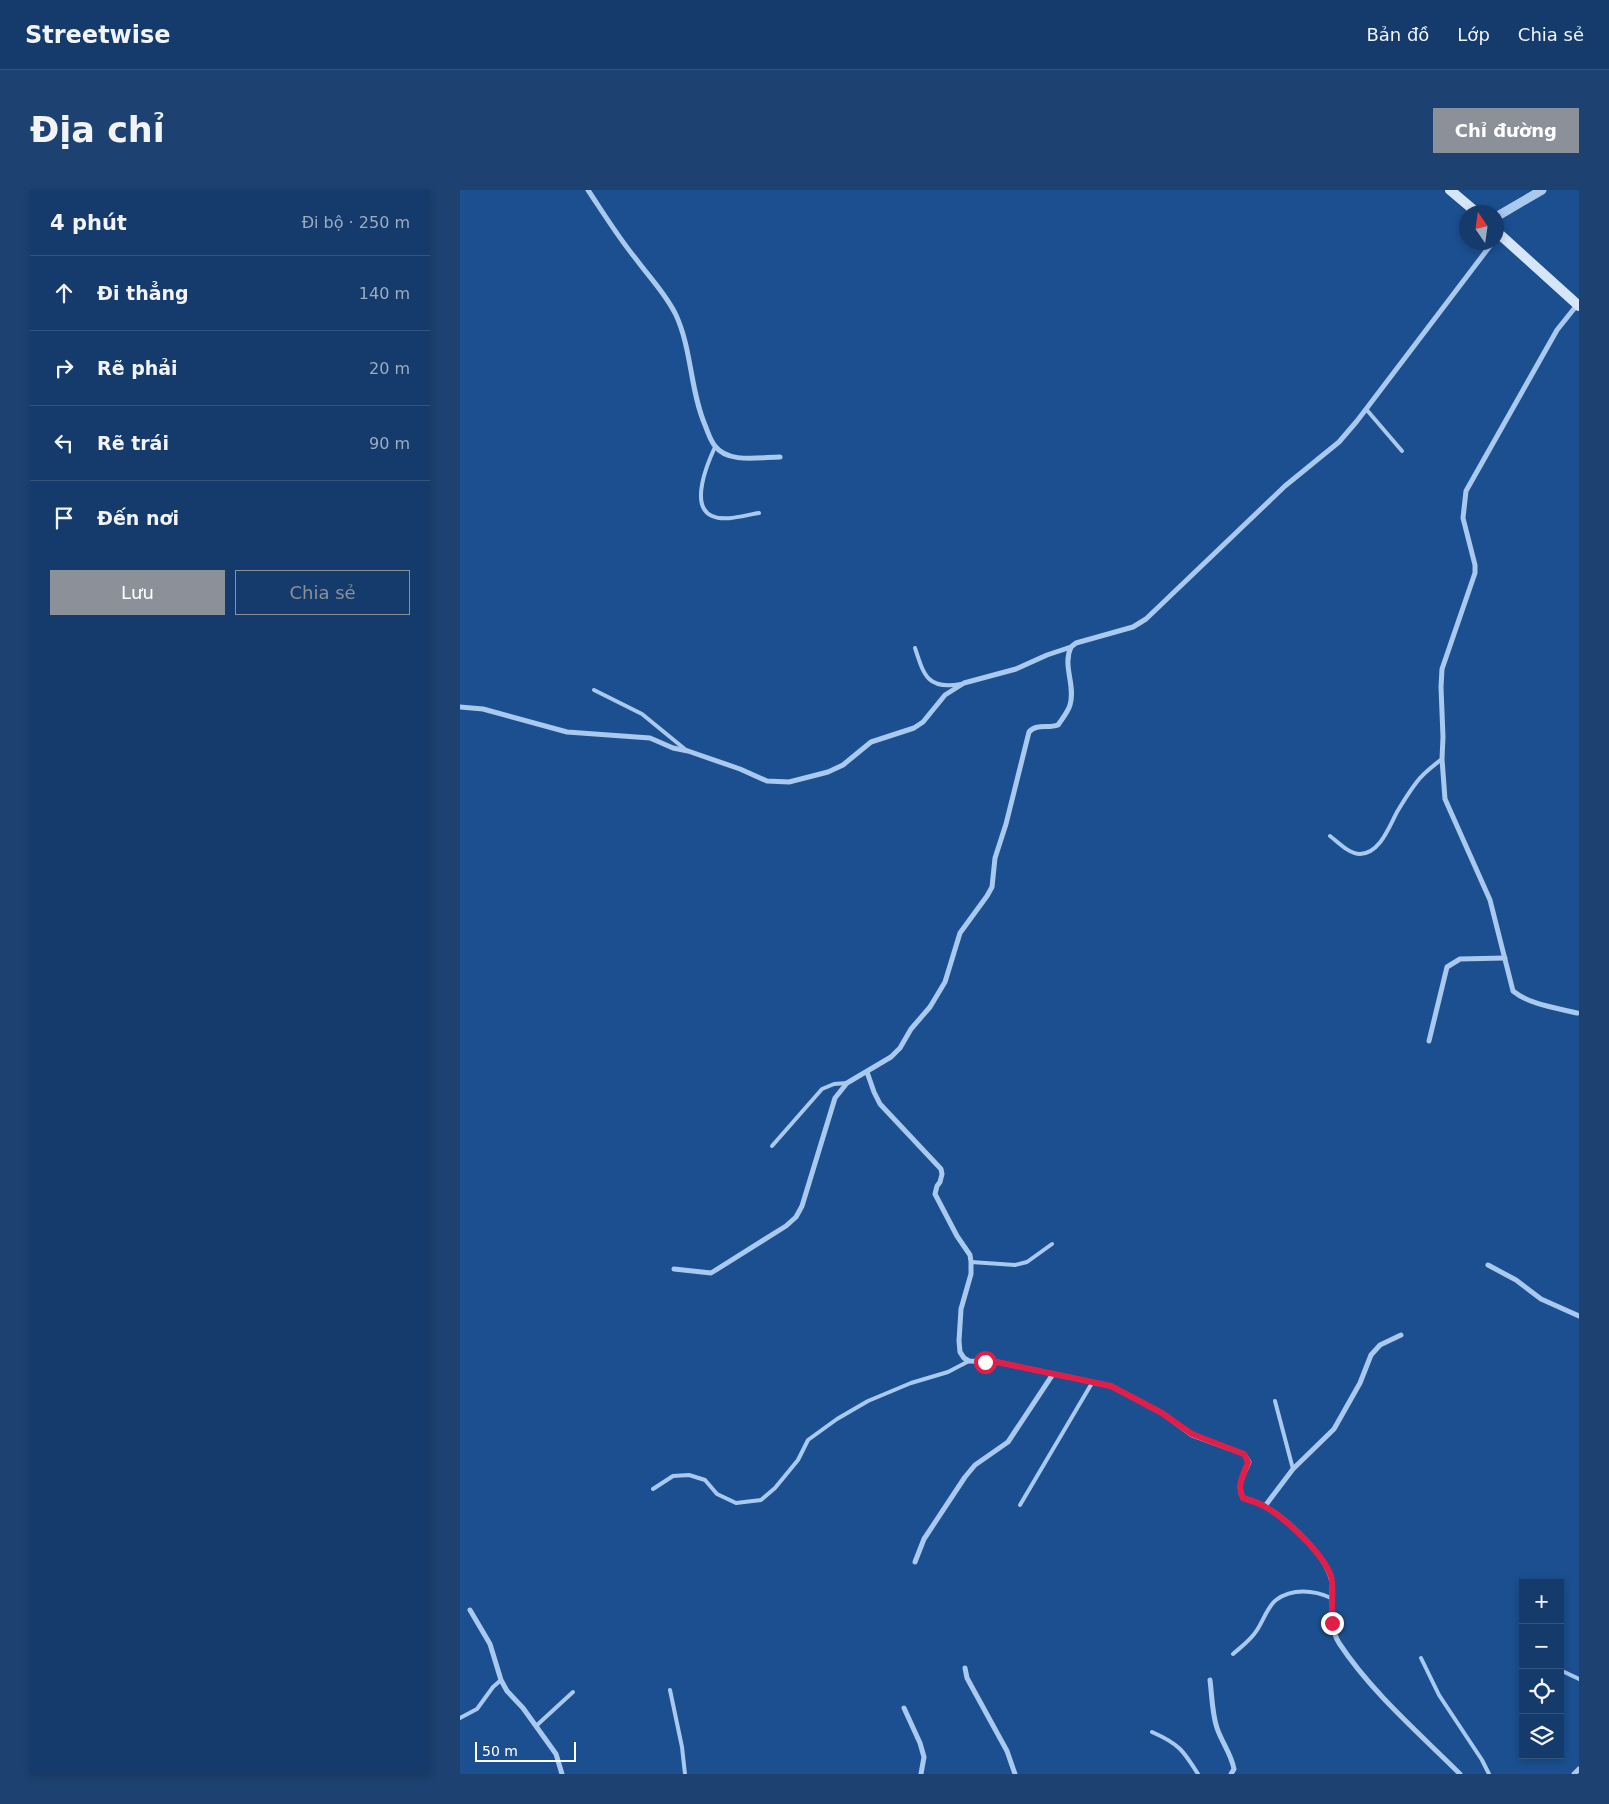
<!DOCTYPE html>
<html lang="vi">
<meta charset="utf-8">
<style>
:root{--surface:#143b6b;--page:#1d4271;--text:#f1f3f6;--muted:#9dadc1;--line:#33557e;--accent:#8c9099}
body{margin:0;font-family:"DejaVu Sans",sans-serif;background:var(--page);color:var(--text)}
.controls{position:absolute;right:15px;bottom:15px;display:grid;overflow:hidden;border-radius:0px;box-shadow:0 2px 8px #0003}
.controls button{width:45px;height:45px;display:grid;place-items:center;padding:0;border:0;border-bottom:1px solid var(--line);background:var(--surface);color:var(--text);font:25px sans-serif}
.compass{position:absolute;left:999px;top:15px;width:45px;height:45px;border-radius:50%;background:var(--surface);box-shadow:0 2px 8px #0003;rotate:347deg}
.scale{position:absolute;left:15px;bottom:12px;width:101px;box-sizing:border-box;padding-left:5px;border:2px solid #fff;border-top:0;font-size:14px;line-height:18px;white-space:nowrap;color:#fff;-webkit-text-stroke:4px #1b4f8f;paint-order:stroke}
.stop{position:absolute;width:15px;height:15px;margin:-11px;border:4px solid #e11d48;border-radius:50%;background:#fff}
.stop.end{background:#e11d48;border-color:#fff;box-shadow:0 1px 5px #0008}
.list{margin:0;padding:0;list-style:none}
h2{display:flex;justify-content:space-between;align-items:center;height:65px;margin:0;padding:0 20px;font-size:21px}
h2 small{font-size:16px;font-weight:400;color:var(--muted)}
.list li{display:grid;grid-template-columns:32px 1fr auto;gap:15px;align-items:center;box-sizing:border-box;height:75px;padding:0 20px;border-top:1px solid var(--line)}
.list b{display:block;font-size:19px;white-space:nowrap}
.list em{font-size:16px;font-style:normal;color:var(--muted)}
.actions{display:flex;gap:10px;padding:15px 20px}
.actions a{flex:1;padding:11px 0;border:1px solid var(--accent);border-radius:0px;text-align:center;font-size:18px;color:var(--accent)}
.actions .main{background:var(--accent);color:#fff}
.icon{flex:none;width:28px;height:28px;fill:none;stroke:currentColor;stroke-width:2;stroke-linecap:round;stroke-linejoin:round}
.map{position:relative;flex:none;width:1119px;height:1584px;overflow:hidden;border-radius:0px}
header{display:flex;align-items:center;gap:30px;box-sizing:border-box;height:70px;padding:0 25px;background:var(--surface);border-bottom:1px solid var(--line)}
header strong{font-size:24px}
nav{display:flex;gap:28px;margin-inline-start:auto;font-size:18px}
.intro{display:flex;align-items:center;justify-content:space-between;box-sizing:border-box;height:120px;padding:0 30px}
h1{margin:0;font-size:35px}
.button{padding:12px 22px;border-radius:0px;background:var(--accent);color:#fff;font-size:18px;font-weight:700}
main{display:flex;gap:30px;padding:0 30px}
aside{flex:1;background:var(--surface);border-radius:0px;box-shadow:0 2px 8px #0003}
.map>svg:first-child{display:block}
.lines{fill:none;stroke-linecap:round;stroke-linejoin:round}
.service{stroke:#a9c9ee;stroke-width:4}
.minor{stroke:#a9c9ee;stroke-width:5}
.tertiary{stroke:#a9c9ee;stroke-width:9}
.secondary{stroke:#d6e6fa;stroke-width:10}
.route{stroke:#e11d48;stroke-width:6}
</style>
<header>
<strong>Streetwise</strong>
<nav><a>Bản đồ</a><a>Lớp</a><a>Chia sẻ</a></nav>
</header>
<div class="intro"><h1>Địa chỉ</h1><a class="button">Chỉ đường</a></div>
<main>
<aside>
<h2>4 phút<small>Đi bộ · 250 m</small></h2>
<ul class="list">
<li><svg class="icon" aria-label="ahead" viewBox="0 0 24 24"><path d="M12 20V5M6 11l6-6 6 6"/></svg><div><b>Đi thẳng</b></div><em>140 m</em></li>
<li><svg class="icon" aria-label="right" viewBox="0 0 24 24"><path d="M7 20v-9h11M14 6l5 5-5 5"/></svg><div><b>Rẽ phải</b></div><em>20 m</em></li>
<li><svg class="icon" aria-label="left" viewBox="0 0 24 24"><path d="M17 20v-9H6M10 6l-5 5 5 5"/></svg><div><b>Rẽ trái</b></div><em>90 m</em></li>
<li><svg class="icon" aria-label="arrive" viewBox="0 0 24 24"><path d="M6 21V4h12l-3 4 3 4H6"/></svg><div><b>Đến nơi</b></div></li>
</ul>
<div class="actions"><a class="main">Lưu</a><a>Chia sẻ</a></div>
</aside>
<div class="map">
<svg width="1119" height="1584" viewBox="0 0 1119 1584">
<rect width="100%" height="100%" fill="#1b4f8f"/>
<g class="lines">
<g class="service">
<polyline points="906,219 942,261"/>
<path d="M255 257C248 272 229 316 252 326 265 332 285 325 299 323"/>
<path d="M455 458C464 486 468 500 501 494"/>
<polyline points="134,500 182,524 226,560"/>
<path d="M870 646C878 652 889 664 900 664 920 663 929 637 937 622 943 612 949 602 956 593 963 583 973 576 982 569"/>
<polyline points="312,956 362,899 374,894 387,893"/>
<polyline points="511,1072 555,1075 567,1072 592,1054"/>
<polyline points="815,1211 833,1279"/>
<polyline points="193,1299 213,1286 229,1285 245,1290 257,1304 276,1313 301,1310 315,1298 338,1270 348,1250 377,1229 408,1211 451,1193 488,1182 509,1171"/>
<polyline points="560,1315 632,1193"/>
<path d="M773 1464C782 1456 791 1450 797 1440 803 1431 808 1416 816 1410 832 1398 854 1400 871 1408"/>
<polyline points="961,1468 979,1505 1022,1570 1029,1584"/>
<polyline points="1100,1480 1119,1489"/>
<polyline points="210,1500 222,1557 225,1584"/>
<polyline points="0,1528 17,1519 33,1497 41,1490"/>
<polyline points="76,1536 113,1502"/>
<path d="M692 1542C719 1554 723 1560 738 1584"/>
</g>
<g class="minor">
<path d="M128 0C144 24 158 47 176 69 190 88 206 104 216 125 232 160 230 200 245 235 248 242 250 250 255 256 268 274 301 267 320 267"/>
<polyline points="0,517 23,519 107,542 190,548 213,558 228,561 280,579 307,591 329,592 368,582 383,575 411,552 454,538 463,532 485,505 504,493 556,479 587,465 611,457 616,453 673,437 686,429 825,296 879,252 897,231 1033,52"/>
<path d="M1117 823C1097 818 1070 815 1053 801L1030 710 985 609 982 569 983 547 981 497 982 479 1015 383V375L1003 328 1006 301 1097 140 1117 115"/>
<polyline points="969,851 987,777 1000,769 1045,768"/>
<path d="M407 882 414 902 420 914 481 979 482 984 480 992 477 996 475 1004 497 1046 510 1065 511 1072V1084L501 1119 499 1151 500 1162 504 1168 509 1171 537 1172 651 1196 702 1223 732 1245 784 1264 789 1272C784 1284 776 1295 783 1308 790 1310 797 1312 804 1316 826 1328 870 1368 872 1394 873 1414 868 1435 879 1453 912 1503 959 1543 1000 1584"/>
<polyline points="1028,1075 1056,1090 1081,1109 1119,1126"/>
<path d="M214 1079 251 1083 326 1036 336 1027 342 1016 375 908 387 893 431 867 440 858 451 839 470 817 485 792 500 743 527 706 532 697 535 668 546 634 569 542C577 533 588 539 598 535 602 529 608 522 610 515 616 495 602 476 611 457"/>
<polyline points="805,1316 833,1279 874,1239 900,1193 911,1165 920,1155 941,1145"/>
<polyline points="455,1372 464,1349 505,1287 515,1275 548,1252 593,1184"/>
<polyline points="10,1420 30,1454 41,1490 47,1501 63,1518 96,1564 102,1584"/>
<polyline points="505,1478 507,1488 547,1561 555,1584"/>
<path d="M750 1490C752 1506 752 1523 757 1538 762 1553 771 1563 774 1579L771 1584"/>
<polyline points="444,1518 460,1553 464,1567 461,1584"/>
<polyline points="1114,1584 1119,1579"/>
</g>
<polyline class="tertiary" points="1036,27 1082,0"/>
<g class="secondary">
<polyline points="990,0 1016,22"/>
<polyline points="1036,41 1119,116"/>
</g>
</g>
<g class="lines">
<path class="route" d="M525 1172H537L651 1196 702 1223 732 1244 784 1264 788 1272C784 1284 776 1295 783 1308 790 1310 798 1313 804 1316 825 1328 863 1363 871 1386 874 1398 871 1420 872 1433"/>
</g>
</svg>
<div class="controls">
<button>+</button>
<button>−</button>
<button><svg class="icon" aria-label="locate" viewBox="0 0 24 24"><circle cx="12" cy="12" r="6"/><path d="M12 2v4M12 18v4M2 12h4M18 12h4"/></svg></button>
<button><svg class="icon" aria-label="layers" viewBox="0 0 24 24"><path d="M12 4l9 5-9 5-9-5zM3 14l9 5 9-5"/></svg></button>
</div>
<svg class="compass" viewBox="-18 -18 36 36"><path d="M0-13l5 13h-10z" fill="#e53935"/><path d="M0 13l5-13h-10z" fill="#9dadc1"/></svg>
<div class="scale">50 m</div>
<div class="stop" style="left:525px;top:1172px"></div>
<div class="stop end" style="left:872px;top:1433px"></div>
</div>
</main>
